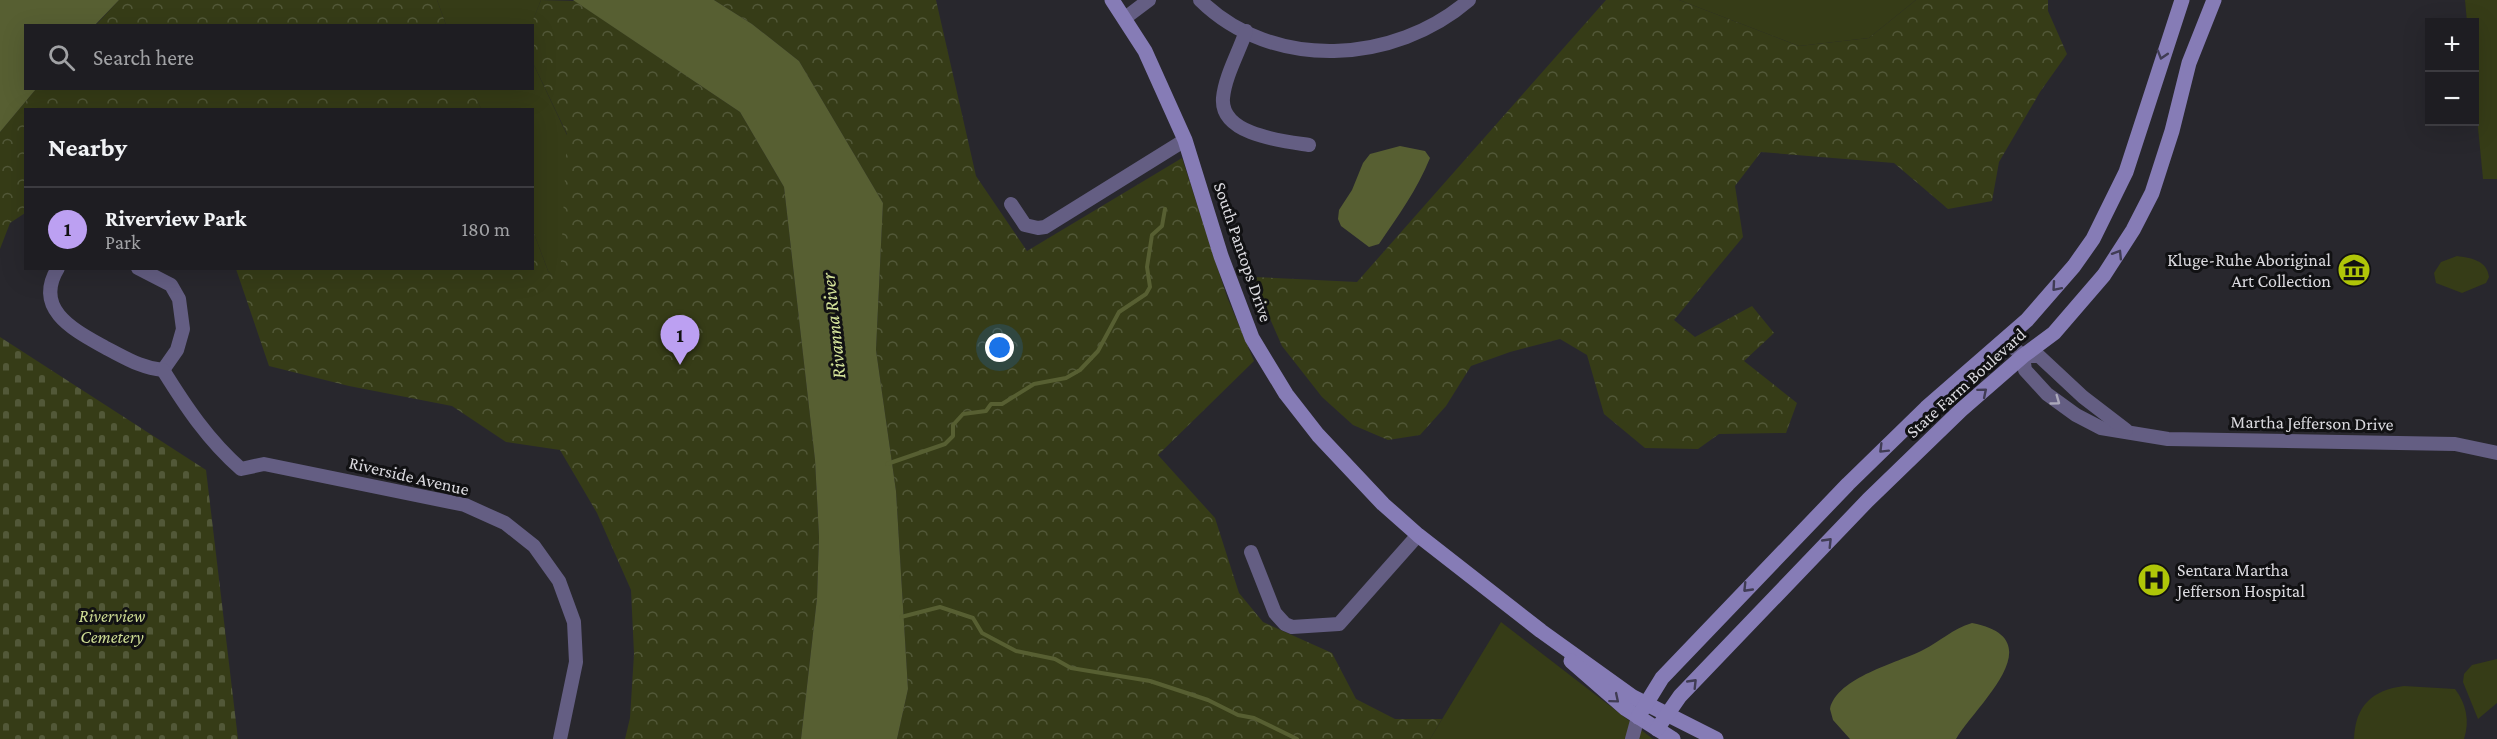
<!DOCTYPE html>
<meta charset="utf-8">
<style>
:root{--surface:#1e1d22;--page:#26262a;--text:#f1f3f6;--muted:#a1a2a5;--line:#3c3b40;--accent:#bca0f2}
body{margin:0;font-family:"Crimson Pro",serif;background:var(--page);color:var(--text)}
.controls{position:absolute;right:18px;top:18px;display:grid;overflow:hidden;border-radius:0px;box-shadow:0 6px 24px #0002}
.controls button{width:54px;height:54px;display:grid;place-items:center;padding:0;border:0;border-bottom:2px solid var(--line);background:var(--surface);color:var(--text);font:30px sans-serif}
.you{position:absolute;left:1000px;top:348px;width:21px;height:21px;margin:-15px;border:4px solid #fff;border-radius:50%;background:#1a73e8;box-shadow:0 0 0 9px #1a73e833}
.badge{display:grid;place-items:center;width:39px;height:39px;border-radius:50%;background:var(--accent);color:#111;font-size:20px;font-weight:700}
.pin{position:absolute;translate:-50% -50px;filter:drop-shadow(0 2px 3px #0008)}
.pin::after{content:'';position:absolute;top:32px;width:21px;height:18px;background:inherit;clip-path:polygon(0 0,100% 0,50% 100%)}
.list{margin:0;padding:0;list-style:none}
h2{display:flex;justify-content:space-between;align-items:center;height:78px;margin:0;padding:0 24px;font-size:26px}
h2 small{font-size:20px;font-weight:400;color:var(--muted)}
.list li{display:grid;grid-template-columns:39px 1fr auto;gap:18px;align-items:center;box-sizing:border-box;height:84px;padding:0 24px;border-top:2px solid var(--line)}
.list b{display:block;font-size:22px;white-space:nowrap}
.list p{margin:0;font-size:20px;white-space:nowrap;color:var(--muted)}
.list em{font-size:20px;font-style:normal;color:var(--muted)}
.icon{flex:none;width:33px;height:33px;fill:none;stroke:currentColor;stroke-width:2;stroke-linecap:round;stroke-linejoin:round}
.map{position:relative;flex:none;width:2497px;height:739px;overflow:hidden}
.search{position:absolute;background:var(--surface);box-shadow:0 6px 24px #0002;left:24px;top:24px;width:510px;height:66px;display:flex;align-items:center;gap:15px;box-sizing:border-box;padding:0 21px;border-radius:0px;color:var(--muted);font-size:22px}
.panel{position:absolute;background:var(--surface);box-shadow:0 6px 24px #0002;left:24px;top:108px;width:510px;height:162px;border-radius:0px}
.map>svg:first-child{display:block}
.grass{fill:#363c17}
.forest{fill:url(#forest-crowns)}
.cemetery{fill:url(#cemetery-stones)}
.water{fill:#575f32}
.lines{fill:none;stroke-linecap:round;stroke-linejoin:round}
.stream{stroke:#575f32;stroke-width:4}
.street{stroke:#645e83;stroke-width:14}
.secondary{stroke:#867cb6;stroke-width:15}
.oneway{stroke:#403c54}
.oneway2{stroke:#aba8ba}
.labels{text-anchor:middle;stroke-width:6;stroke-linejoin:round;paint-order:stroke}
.street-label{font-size:18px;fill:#dbdadf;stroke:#111113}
.poi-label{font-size:18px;fill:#dbdadf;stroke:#111113;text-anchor:end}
.park-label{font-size:18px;font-style:italic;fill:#cddc93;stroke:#111113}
.water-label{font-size:20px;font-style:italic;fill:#d6e59b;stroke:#111113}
</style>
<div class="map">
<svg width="2497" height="739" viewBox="0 0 2497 739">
<defs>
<pattern id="forest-crowns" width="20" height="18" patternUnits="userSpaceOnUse" patternTransform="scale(1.5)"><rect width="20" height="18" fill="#363c17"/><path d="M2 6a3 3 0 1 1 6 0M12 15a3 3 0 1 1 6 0" fill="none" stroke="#525838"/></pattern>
<pattern id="cemetery-stones" width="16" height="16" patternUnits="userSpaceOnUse" patternTransform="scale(1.5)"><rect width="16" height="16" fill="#363c17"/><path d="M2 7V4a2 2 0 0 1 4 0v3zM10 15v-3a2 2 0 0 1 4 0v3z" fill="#525838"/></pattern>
</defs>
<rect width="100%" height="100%" fill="#28272d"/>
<g class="grass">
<polygon points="437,0 541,0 531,26 446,25"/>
<polygon points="1679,0 1916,0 1869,38 1799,46"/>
<polygon points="2465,0 2497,0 2497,179 2483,179 2475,97 2474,22 2467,22"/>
<polygon points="533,63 629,266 696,582 580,304 548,271 533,231 532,110 481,109 472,89 532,88"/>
<path d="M2457 256C2471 258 2487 260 2489 277L2486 283 2462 293 2436 283 2434 273 2441 262Z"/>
<polygon points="1501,622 1653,739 1430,739"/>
<polygon points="2497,659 2497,703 2478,719 2463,682 2464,674 2472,665"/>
<path d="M2404 686 2455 689C2466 703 2470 721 2464 739H2354C2355 706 2372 690 2404 686Z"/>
</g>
<g class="forest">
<polygon points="119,0 437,0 446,25 95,26"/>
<polygon points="541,0 575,1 740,112 784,187 815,460 819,537 817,598 801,739 625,739 630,718 634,654 631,590 597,513 560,450 506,442 452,406 349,386 269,366 236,269 532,268 533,231 548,271 560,282 567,134 533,63 531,25"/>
<polygon points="714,0 936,0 976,176 1027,251 1182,158 1227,297 1254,361 1158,455 1215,518 1239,593 1263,622 1332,653 1356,699 1395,719 1442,719 1430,739 897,739 908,689 896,491 876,350 883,203 799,61 752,24"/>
<polygon points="1606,0 1679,0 1799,46 1869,38 1916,0 2048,0 2048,11 2067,54 2040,92 1999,162 1992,201 1948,209 1894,163 1761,152 1735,186 1743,237 1674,320 1695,337 1752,306 1774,333 1744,361 1797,403 1786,433 1719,434 1698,449 1645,448 1604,414 1587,355 1560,339 1510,352 1471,366 1446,406 1420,435 1388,440 1353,425 1322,397 1282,346 1264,305 1255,277 1357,282"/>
<polygon points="472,88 481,109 26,110 25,213 10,223 0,249 0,132 36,89"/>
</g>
<polygon class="cemetery" points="0,337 206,470 238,739 0,739"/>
<g class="water">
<polygon points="0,0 119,0 95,25 26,26 26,88 36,89 0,132"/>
<polygon points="573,0 714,0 752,24 799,61 883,203 876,350 896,491 908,689 897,739 801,739 817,598 819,537 815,460 784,187 740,112"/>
<path d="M1400 146 1425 151 1430 158C1417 190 1398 216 1379 244L1369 247 1341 226 1338 219 1339 210 1352 190 1363 163 1370 154Z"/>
<path d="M1972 623C2055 639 1976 705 1956 739H1850L1833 720 1830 709C1837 677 1898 663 1923 650 1941 641 1952 629 1972 623Z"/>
</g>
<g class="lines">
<g class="stream">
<polyline points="887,464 945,444 953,436 953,425 963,414 986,411 991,404 1002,404 1034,384 1066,378 1080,370 1098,351 1119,312 1146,294 1150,287 1147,267 1152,235 1162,226 1165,209"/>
<polyline points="901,617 940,607 973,618 982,633 1016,651 1055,659 1071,668 1150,681 1208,700 1238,715 1254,718 1297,739"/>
</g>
<g class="street">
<path d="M1200 0C1273 72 1395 64 1469 0"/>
<polyline points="1125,18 1149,0"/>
<path d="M1246 31C1239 52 1225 76 1223 98 1220 135 1283 141 1309 145"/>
<polyline points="1011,204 1025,225 1038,228 1045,227 1185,140"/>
<path d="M58 268C32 310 76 331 106 348 126 358 141 368 163 370"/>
<polyline points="138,268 171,285 179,299 183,329 177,350 163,370"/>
<polyline points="2005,340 2023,356 2025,370 2047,394 2076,415 2101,428 2168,439 2455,444 2497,453"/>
<polyline points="2023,356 2039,356 2083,397 2126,430"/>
<path d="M163 370C186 407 208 440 241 469L264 464 465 505 505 523 534 546 559 581 574 622 576 662 560 739"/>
<polyline points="1251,552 1275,613 1285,624 1292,627 1339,624 1418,535"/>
<polyline points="1632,739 1638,717"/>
</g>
<g class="secondary">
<polyline points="1112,0 1145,51 1185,140 1221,256 1252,338 1286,394 1318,435 1383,504 1418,535 1541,631 1633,697 1716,739"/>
<polyline points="1571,661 1626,709 1673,739"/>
<polyline points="1638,717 1662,678 1848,484 1926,408 2027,320 2074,266 2093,239 2126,172 2182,0"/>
<polyline points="1657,729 1680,696 1868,500 1961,410 2023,356 2054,333 2104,275 2133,230 2152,193 2172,131 2189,63 2214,0"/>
</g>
</g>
<defs><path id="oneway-chevron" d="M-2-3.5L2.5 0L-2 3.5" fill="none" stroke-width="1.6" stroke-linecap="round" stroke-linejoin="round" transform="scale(1.5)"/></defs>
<g class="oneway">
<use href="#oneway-chevron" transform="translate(2162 55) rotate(107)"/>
<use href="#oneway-chevron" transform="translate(2118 254) rotate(-58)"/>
<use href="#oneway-chevron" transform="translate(2056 287) rotate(131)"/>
<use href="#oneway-chevron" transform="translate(1983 392) rotate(-40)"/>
<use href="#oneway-chevron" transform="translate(1883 449) rotate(135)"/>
<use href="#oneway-chevron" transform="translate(1828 542) rotate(-46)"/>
<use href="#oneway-chevron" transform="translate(1747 588) rotate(134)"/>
<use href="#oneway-chevron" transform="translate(1693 683) rotate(-46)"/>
<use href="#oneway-chevron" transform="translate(1615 699) rotate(40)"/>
</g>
<use class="oneway2" href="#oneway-chevron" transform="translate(2056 401) rotate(36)"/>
<defs>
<g id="museum-disc" transform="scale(1.725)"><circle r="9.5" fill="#afc508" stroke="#111113"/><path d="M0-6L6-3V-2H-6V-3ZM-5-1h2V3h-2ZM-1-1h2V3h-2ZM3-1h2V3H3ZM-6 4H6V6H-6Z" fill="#111"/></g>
<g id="hospital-disc" transform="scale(1.725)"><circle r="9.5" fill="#afc508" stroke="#111113"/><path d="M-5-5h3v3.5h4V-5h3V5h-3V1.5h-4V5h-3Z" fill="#111"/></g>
</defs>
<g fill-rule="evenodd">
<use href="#museum-disc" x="2354" y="270"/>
<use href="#hospital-disc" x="2154" y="580"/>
</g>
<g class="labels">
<g class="street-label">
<text transform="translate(1243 252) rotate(71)" y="6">South Pantops Drive</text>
<text transform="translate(1966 383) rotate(-42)" y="6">State Farm Boulevard</text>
<text transform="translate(2312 423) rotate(1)" y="6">Martha Jefferson Drive</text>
<text transform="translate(409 476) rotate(13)" y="6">Riverside Avenue</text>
</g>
<g class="poi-label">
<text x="2331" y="266">Kluge-Ruhe Aboriginal<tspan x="2331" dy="21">Art Collection</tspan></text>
<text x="2177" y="576" text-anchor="start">Sentara Martha<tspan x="2177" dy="21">Jefferson Hospital</tspan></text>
</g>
<g class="park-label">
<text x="112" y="622">Riverview<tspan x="112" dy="21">Cemetery</tspan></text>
</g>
<g class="water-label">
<text transform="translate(833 326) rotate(-96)" y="7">Rivanna River</text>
</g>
</g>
</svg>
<div class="controls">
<button>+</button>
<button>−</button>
</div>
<div class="you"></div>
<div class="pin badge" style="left:680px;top:365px">1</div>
<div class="search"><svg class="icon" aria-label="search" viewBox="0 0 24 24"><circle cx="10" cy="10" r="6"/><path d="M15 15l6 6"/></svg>Search here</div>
<section class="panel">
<h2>Nearby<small></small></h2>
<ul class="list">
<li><span class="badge">1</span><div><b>Riverview Park</b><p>Park</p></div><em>180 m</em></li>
</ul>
</section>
</div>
